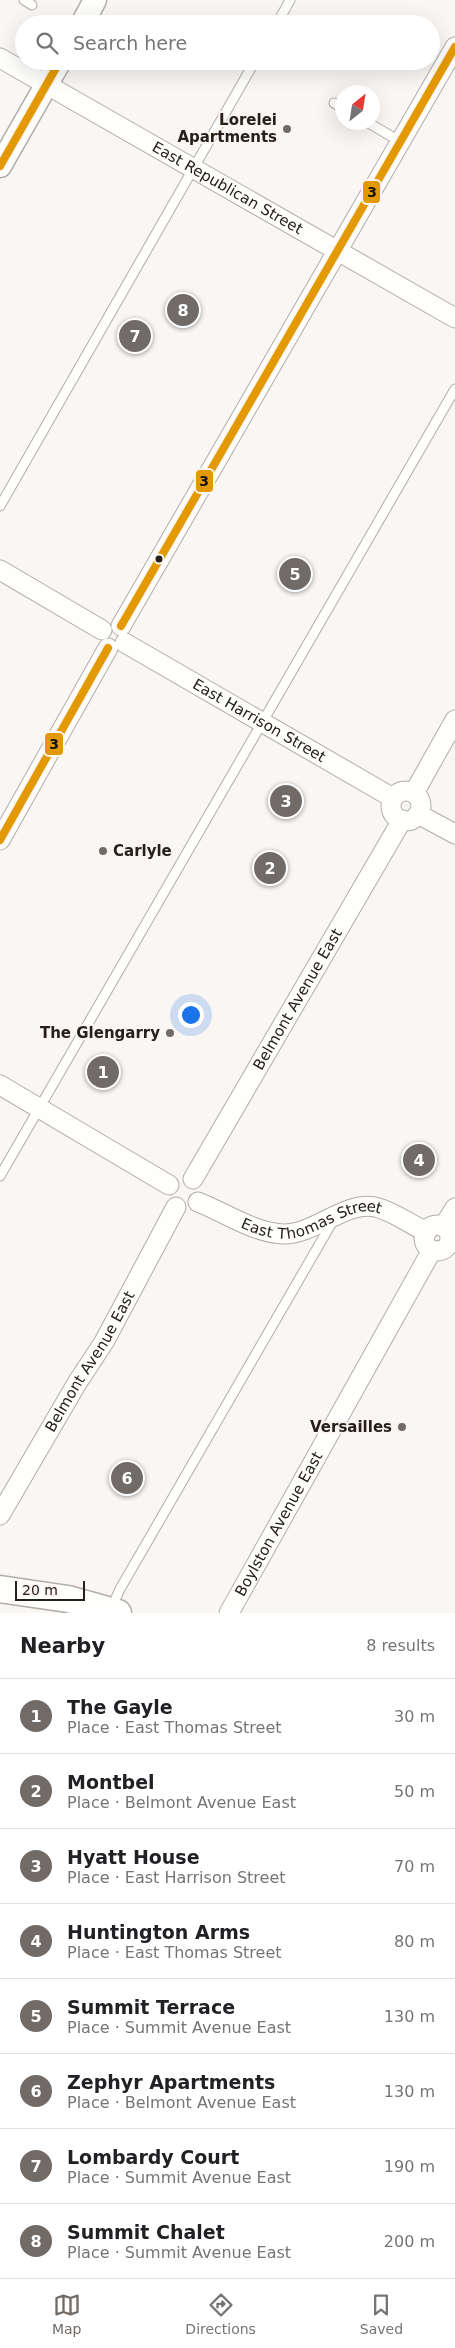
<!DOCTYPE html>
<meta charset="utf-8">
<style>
:root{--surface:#fff;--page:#f6f6f6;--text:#202124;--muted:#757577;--line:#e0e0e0;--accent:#706b67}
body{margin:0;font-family:"DejaVu Sans",sans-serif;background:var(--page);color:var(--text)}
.compass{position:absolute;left:335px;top:85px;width:45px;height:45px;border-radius:50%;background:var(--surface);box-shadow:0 5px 20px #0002;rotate:30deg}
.scale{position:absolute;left:15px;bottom:12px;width:70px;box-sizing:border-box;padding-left:5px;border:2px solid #26201b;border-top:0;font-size:14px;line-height:18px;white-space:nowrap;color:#26201b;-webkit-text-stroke:4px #fcf5f0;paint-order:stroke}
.you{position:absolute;left:190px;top:1014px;width:18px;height:18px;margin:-12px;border:4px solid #fff;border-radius:50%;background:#1a73e8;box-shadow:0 0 0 8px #1a73e833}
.badge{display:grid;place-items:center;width:32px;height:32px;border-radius:50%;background:var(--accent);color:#fff;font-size:16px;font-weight:700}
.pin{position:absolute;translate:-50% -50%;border:2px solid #fff;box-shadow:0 1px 5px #0006}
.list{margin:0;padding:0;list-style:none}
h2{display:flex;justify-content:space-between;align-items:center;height:65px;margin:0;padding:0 20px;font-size:21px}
h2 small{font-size:16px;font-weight:400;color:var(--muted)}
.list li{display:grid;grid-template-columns:32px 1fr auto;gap:15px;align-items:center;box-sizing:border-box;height:75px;padding:0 20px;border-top:1px solid var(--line)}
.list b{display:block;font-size:19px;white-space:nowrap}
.list p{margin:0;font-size:16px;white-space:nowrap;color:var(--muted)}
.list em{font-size:16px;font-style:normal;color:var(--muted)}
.icon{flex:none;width:28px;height:28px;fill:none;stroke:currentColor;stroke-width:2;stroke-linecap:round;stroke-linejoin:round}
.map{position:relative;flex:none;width:455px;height:1613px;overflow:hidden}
.search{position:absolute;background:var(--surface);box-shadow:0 5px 20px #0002;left:15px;right:15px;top:15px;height:55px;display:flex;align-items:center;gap:12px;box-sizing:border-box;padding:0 18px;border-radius:28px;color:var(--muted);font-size:19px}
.sheet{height:665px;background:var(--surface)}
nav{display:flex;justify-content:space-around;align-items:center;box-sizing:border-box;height:70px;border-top:1px solid var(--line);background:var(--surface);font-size:14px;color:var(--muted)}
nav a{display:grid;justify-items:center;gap:2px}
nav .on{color:var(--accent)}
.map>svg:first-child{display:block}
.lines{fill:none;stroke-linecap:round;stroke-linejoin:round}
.service-casing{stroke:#b2adaa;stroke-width:11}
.minor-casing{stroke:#b2adaa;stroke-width:21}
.tertiary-casing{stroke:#b2adaa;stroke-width:25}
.secondary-casing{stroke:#b2adaa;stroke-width:29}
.service{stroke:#fefefd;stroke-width:9}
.minor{stroke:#fefefd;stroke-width:19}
.tertiary{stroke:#fefefd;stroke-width:22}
.secondary{stroke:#fefefd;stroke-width:26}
.bus-1-casing{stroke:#fcf5f0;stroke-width:11}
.bus-1{stroke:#e29903;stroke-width:8}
.poi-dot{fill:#706b67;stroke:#fcf5f0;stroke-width:2}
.bus-dot{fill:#26201b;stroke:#fcf5f0;stroke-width:2}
.labels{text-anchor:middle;stroke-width:4;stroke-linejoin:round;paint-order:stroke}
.poi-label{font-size:15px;font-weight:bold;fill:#26201b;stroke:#fcf5f0;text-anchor:end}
.street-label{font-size:15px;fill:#26201b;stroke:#fcf5f0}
.line-badge{stroke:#fcf5f0;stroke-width:2}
.pale-badge-label{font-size:14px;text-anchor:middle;font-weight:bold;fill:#111}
</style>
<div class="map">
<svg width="455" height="1613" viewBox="0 0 455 1613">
<rect width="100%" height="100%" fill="#f9f6f3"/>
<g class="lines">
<g class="service-casing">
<g id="service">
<polyline points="24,0 32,5"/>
<polyline points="277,24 290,0"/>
<polyline points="334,103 342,108"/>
<polyline points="367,122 401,142"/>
<polyline points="0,506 255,61"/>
<polyline points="0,1176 455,389"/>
<polyline points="111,1609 120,1589 334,1219"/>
</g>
</g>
<g class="minor-casing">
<g id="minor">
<path id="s1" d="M0 58 455 318"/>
<polyline points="0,570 102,630"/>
<polyline points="121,626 455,47"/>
<path id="s2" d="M125 643 393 798"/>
<circle cx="406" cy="806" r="15"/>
<polyline points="414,793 455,720"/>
<polyline points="418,814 455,834"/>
<polyline points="0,840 108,648"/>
<polyline points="0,1085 169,1185"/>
<path id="s3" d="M193 1179 402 820"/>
<path id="s4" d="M198 1202C226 1213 254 1233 284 1234 315 1234 345 1201 375 1207 393 1211 409 1224 427 1232"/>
<circle cx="437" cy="1238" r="13"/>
<polyline points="443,1227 455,1208"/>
<path id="s5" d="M0 1515 77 1383 104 1342 176 1207"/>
<path id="s6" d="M229 1613 432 1250"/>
</g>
</g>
<g class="tertiary-casing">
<g id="tertiary">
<polyline points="82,24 95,0"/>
<polyline points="0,166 60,61"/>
</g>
</g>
<g class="secondary-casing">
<polyline id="secondary" points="0,1589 68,1599 118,1613"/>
</g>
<use href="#service" class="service"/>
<use href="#minor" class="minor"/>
<use href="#tertiary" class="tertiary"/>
<use href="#secondary" class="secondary"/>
<g class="bus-1-casing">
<g id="bus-1">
<polyline points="0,166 60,61"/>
<polyline points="121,626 455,47"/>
<polyline points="0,840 108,648"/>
</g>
</g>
<use href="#bus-1" class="bus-1"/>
</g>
<g class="poi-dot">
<circle cx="287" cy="129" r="5"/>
<circle cx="103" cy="851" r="5"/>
<circle cx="170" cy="1033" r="5"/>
<circle cx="402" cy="1427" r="5"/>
</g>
<circle class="bus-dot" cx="159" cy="559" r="4.5"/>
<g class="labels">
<g class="poi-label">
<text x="277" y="125">Lorelei<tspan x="277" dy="17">Apartments</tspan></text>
<text x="113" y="856" text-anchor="start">Carlyle</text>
<text x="160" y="1038">The Glengarry</text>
<text x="392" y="1432">Versailles</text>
</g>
<g class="street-label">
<text dy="5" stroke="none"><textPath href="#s1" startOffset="262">East Republican Street</textPath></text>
<text dy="5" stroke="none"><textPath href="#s2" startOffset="155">East Harrison Street</textPath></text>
<text dy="5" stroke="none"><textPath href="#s3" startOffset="208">Belmont Avenue East</textPath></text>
<text dy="5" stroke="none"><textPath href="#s4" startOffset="122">East Thomas Street</textPath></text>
<text dy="5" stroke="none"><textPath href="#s5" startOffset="178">Belmont Avenue East</textPath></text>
<text dy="5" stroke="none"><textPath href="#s6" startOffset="102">Boylston Avenue East</textPath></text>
</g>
</g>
<g class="line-badge">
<rect x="362" y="180" width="19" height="24" rx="5" fill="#e29903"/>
<rect x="195" y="469" width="19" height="24" rx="5" fill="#e29903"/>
<rect x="44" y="732" width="20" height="24" rx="5" fill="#e29903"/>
</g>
<g class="pale-badge-label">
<text x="372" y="197">3</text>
<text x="204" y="486">3</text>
<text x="54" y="749">3</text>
</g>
</svg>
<svg class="compass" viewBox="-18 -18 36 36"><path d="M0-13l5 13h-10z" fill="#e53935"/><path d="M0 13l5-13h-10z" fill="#757577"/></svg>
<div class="scale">20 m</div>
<div class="you"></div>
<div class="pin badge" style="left:103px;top:1072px">1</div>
<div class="pin badge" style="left:270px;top:868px">2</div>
<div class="pin badge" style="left:286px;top:801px">3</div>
<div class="pin badge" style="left:419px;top:1160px">4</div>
<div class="pin badge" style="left:295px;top:574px">5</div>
<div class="pin badge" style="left:127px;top:1478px">6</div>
<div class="pin badge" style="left:135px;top:336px">7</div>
<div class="pin badge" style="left:183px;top:310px">8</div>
<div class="search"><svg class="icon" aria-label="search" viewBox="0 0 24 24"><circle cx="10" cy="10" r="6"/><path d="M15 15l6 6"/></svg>Search here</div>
</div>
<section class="sheet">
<h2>Nearby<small>8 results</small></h2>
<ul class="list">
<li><span class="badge">1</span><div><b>The Gayle</b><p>Place · East Thomas Street</p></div><em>30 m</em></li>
<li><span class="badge">2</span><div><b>Montbel</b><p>Place · Belmont Avenue East</p></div><em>50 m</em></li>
<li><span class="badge">3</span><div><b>Hyatt House</b><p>Place · East Harrison Street</p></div><em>70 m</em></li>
<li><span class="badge">4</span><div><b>Huntington Arms</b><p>Place · East Thomas Street</p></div><em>80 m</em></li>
<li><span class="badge">5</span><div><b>Summit Terrace</b><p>Place · Summit Avenue East</p></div><em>130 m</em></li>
<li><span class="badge">6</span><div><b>Zephyr Apartments</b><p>Place · Belmont Avenue East</p></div><em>130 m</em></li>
<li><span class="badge">7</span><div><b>Lombardy Court</b><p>Place · Summit Avenue East</p></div><em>190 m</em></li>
<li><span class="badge">8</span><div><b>Summit Chalet</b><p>Place · Summit Avenue East</p></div><em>200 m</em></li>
</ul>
</section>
<nav>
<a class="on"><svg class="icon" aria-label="map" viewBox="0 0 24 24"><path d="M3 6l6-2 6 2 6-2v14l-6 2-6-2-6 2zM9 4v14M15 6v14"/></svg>Map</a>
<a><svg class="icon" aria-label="directions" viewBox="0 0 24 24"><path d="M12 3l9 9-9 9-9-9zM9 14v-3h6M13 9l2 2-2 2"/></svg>Directions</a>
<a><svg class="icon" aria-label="saved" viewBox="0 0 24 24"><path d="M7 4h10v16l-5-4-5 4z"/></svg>Saved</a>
</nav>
